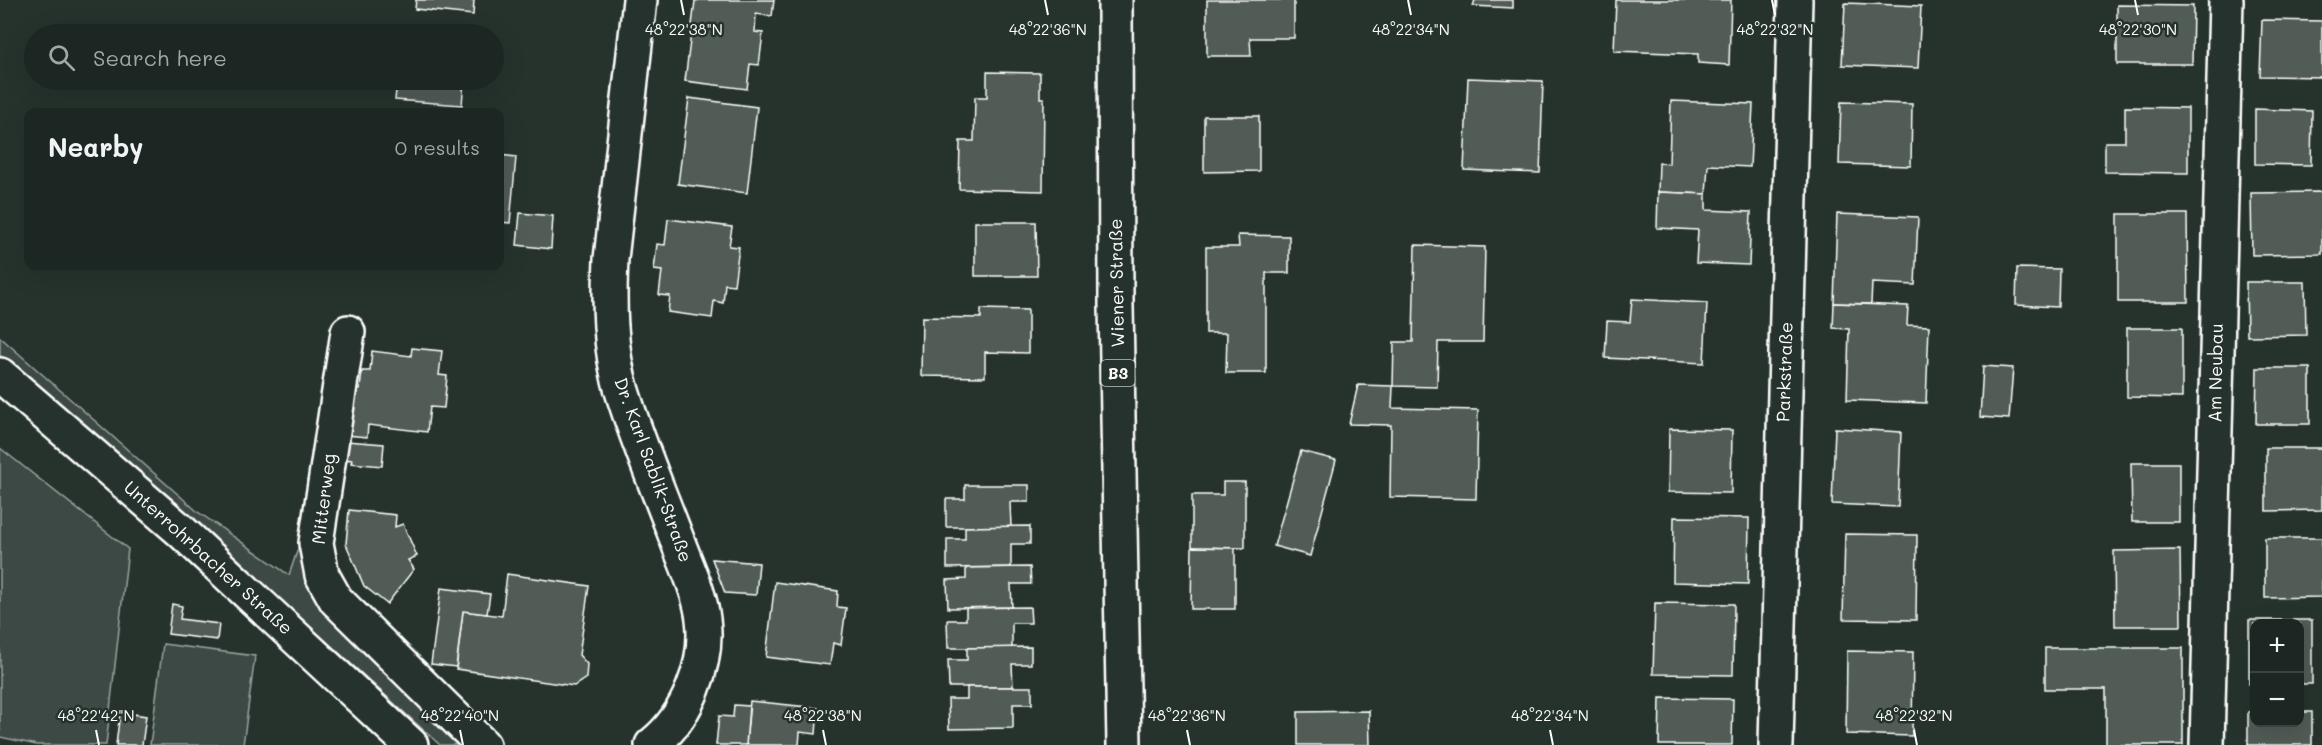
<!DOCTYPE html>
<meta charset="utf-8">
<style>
:root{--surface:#1c2622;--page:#252e2a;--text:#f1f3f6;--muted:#a0a5a5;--line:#3a4340}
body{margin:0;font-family:Mali,sans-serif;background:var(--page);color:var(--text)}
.controls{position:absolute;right:18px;bottom:18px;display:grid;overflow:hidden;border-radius:12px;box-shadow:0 6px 24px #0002}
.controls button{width:54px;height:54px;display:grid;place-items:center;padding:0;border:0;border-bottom:2px solid var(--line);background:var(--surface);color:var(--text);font:30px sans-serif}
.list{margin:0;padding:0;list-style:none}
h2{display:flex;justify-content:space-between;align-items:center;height:78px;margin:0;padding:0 24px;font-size:26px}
h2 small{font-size:20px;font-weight:400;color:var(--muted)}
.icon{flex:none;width:33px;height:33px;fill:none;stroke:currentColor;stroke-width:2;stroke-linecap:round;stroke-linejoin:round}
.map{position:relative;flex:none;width:2322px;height:745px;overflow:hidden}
.search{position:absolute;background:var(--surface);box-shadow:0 6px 24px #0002;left:24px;top:24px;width:480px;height:66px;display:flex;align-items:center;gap:15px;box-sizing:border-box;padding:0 21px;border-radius:33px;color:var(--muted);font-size:22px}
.panel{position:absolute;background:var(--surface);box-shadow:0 6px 24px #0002;left:24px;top:108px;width:480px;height:162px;border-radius:12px}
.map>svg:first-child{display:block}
.green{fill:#3e4944;stroke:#9ea4a2;stroke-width:1.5}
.building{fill:#515c57;stroke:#fff;stroke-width:1.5}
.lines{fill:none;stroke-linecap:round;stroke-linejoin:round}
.minor-casing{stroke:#fff;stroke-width:38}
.secondary-casing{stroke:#fff;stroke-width:38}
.primary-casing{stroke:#fff;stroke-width:38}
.minor{stroke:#26332d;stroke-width:33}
.secondary{stroke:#26332d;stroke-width:33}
.primary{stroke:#26332d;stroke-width:33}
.ticks{fill:none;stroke:#fff;stroke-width:2}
.labels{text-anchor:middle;stroke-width:5;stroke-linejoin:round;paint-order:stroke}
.shield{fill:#26332d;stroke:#bec2c0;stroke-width:1.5}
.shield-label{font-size:16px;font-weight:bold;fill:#fff}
.street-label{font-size:18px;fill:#fff;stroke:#26332d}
.ticks-label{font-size:15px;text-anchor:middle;fill:#fff;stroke:#26332d;stroke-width:5;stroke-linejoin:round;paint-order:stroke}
</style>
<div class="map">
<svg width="2322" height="745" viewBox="0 0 2322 745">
<rect width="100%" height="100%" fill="#26332d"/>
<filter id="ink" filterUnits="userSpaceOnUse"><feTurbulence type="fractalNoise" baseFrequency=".0167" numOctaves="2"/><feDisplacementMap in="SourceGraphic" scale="12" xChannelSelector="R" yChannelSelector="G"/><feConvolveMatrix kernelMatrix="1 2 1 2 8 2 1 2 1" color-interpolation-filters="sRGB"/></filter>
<g filter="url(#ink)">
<g class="green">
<polygon points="0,337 198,512 289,575 304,531 307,579 312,594 335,620 470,745 440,745 290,608 0,355"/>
<polygon points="0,448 128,549 106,745 37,745 0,737"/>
<polygon points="163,644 255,656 243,745 150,745"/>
</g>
<g class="building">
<polygon points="416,0 474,0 473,15 415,9"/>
<polygon points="700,0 774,0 772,16 756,14 755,32 763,33 759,65 750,64 747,89 685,81 695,1"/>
<polygon points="1207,0 1294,0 1294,38 1250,38 1251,56 1207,56"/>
<polygon points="1475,0 1513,0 1513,8 1473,6"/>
<polygon points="1616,0 1731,0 1729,65 1698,63 1698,54 1614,51"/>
<polygon points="1845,3 1921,6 1918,68 1842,65"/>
<polygon points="2117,5 2193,6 2192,64 2117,64"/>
<polygon points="2262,20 2322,21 2322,77 2260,76"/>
<polygon points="987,72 1040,73 1040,98 1044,98 1043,191 959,189 960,141 974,141 975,97 987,97"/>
<polygon points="1468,78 1543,81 1540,173 1464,170"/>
<polygon points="397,80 464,80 462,105 395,100"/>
<polygon points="689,98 757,107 747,193 678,184"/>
<polygon points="1671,101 1753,104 1750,167 1708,165 1706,194 1658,192 1659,163 1669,164"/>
<polygon points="1841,102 1912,104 1911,166 1839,164"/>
<polygon points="2125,107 2188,108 2188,173 2105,172 2105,142 2125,142"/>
<polygon points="2255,109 2312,111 2311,165 2255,164"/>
<polygon points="1204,116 1259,116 1259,171 1204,172"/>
<polygon points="500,155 516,157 510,223 500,222"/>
<polygon points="1658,192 1706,194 1706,210 1751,212 1749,265 1696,263 1698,230 1657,228"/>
<polygon points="2322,192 2322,254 2252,255 2251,193"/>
<polygon points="520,213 553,216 551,249 517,245"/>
<polygon points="1837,214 1918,217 1915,285 1872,283 1871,304 1834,303"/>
<polygon points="2118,214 2187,214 2188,302 2118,302"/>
<polygon points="668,219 732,227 729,246 739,247 734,285 725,284 723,303 714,301 712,318 668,312 670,296 659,295 662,271 654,270 657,244 665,245"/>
<polygon points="975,222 1036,222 1037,276 975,276"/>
<polygon points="1238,235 1289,236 1289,273 1266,273 1266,373 1226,373 1227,333 1206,333 1206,247 1239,247"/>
<polygon points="1415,245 1485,247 1483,342 1438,342 1437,387 1393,386 1394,342 1413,342"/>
<polygon points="2017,268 2059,269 2058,307 2016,305"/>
<polygon points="2246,282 2305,282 2306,335 2247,336"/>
<polygon points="1632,299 1707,303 1704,363 1605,358 1607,321 1630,322"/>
<polygon points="1834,303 1908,306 1907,325 1929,326 1926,403 1847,400 1849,329 1833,328"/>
<polygon points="981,309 1028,310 1028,353 985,352 985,377 921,376 922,317 981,318"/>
<polygon points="2127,328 2182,328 2182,398 2127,397"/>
<polygon points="412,348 442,351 439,375 447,376 444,408 430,407 427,432 368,425 367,437 346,435 351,388 360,389 362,371 370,371 372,351 411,356"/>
<polygon points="1983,366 2013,368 2009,419 1980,417"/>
<polygon points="2257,368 2310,368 2310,424 2256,424"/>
<polygon points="1358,385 1393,386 1392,408 1478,410 1476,499 1390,497 1391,425 1349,424"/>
<polygon points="1835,428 1901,432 1898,507 1832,504"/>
<polygon points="1669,429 1732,430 1731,493 1668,492"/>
<polygon points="346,441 384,444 382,466 351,463 352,460 344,459"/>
<polygon points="2266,448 2322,448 2322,510 2266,511"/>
<polygon points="1301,451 1336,460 1310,556 1274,546"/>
<polygon points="2131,463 2179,463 2179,522 2132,522"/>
<polygon points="1223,482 1245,482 1245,548 1192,547 1192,495 1223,495"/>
<polygon points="965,485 1029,485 1029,502 1010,502 1011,527 946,527 946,499 965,499"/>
<polygon points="349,510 396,515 395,527 403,524 417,556 408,560 414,569 387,604 364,586 346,544"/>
<polygon points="1674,517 1749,518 1748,584 1673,582"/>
<polygon points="1030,526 1030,544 1011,544 1011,567 947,568 947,539 965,539 965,527"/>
<polygon points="1845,534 1917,535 1916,620 1843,619"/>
<polygon points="2265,538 2322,538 2322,597 2265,598"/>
<polygon points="1192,547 1235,548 1235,609 1191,609"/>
<polygon points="2180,550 2181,626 2115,626 2114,551"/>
<polygon points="712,559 759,563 756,595 725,593"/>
<polygon points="1030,567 1031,584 1011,584 1012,607 948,608 947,580 966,579 966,568"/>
<polygon points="507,574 589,586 579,655 587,664 586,678 574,686 456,669 463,611 502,616"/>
<polygon points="775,582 838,591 837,607 846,608 841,645 833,643 830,665 766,657"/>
<polygon points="441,588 490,594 487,614 463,611 456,667 431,664"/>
<polygon points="1655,603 1734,604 1733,675 1653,674"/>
<polygon points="172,604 182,606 180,619 219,624 217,640 168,634"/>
<polygon points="1030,607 1031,623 1012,623 1012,648 948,648 947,620 966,620 966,608"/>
<polygon points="2249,620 2312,620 2312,684 2300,684 2300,624 2254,624 2254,684 2249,684"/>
<polygon points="1031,647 1031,664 1012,664 1013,687 949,687 948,660 967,660 967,648"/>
<polygon points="2045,648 2183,648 2183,745 2106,745 2106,689 2045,689"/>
<polygon points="1847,651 1913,652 1912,736 1846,734"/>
<polygon points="967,687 1032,687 1032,704 1013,704 1013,728 949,729 948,699 967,699"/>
<polygon points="1660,698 1733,699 1732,745 1659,745"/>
<polygon points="750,701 818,708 816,734 800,732 799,745 746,745"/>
<polygon points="734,705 749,706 746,745 716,745 719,716 733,717"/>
<polygon points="1369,711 1370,745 1298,745 1298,712"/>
<polygon points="120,712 146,716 142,745 116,745"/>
<polygon points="2248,712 2254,712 2254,722 2300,722 2300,712 2312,712 2312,745 2248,745"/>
</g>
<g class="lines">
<g class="minor-casing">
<g id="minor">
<path d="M640 0 611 259C609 303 609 348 622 391 638 443 660 494 679 545 688 569 700 594 703 619 709 663 687 718 652 745"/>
<polyline points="348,332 316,543 322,575 336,600 483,745"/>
<polyline points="1776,745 1795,0"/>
<polyline points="2207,745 2226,0"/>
</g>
</g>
<g class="secondary-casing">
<polyline id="secondary" points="0,375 180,530 411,745"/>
</g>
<g class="primary-casing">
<polyline id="primary" points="1115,0 1116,306 1124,745"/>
</g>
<use href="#minor" class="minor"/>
<use href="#secondary" class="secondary"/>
<use href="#primary" class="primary"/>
</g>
</g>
<path class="ticks" d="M681 0 684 15M1045 0 1048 15M1408 0 1411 15M1772 0 1775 15M2135 0 2138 15M96 730 99 745M460 730 463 745M823 730 826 745M1187 730 1190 745M1550 730 1553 745M1914 730 1917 745"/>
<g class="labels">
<rect class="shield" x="1101.5" y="360" width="33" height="26" rx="4.5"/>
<g class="shield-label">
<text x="1118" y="379">B3</text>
</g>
<g class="street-label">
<text transform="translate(1117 283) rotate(-91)" y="6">Wiener Straße</text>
<text transform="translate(1785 372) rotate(-88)" y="6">Parkstraße</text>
<text transform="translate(2216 373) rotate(-89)" y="6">Am Neubau</text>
<text transform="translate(653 470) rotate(70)" y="6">Dr. Karl Sablik-Straße</text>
<text transform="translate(324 499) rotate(-83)" y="6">Mitterweg</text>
<text transform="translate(208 558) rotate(42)" y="6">Unterrohrbacher Straße</text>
</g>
</g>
<g class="ticks-label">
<text x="684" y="35">48°22'38"N</text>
<text x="1048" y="35">48°22'36"N</text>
<text x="1411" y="35">48°22'34"N</text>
<text x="1775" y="35">48°22'32"N</text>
<text x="2138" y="35">48°22'30"N</text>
<text x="96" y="721">48°22'42"N</text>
<text x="460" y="721">48°22'40"N</text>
<text x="823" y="721">48°22'38"N</text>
<text x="1187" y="721">48°22'36"N</text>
<text x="1550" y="721">48°22'34"N</text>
<text x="1914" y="721">48°22'32"N</text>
</g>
</svg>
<div class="controls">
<button>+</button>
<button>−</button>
</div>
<div class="search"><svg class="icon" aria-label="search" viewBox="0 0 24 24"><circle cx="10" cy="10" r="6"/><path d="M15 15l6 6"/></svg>Search here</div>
<section class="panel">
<h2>Nearby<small>0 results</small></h2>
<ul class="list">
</ul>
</section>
</div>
